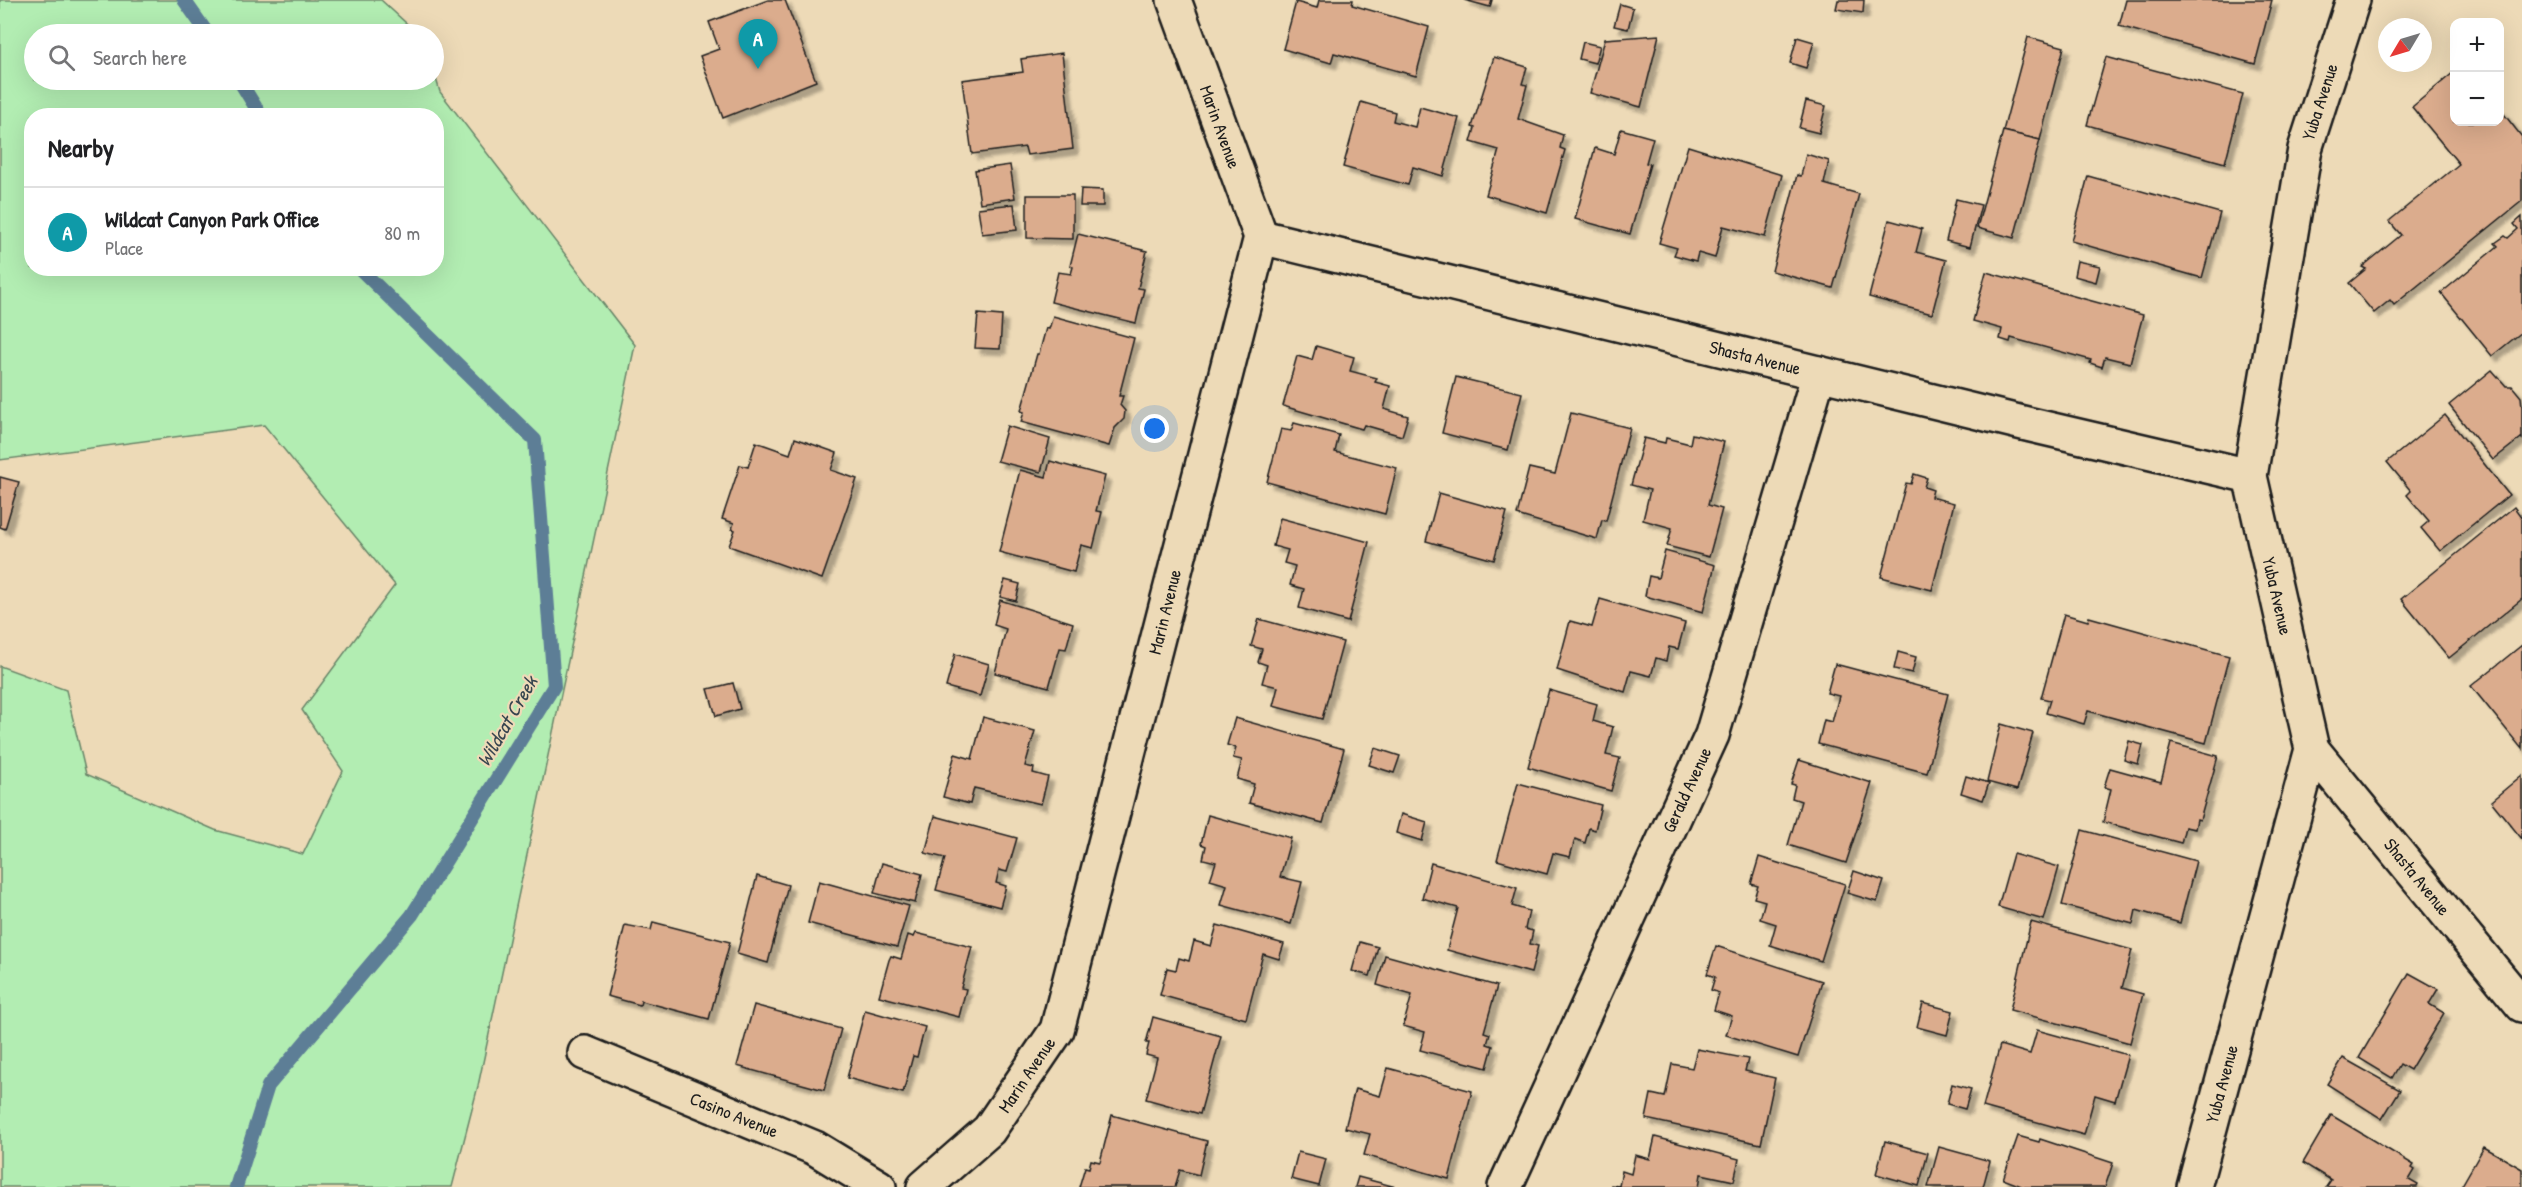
<!DOCTYPE html>
<meta charset="utf-8">
<style>
:root{--surface:#fff;--page:#f6f6f6;--text:#202124;--muted:#757577;--line:#e0e0e0;--accent:#b45309}
body{margin:0;font-family:"Patrick Hand",sans-serif;background:var(--page);color:var(--text)}
.controls{position:absolute;right:18px;top:18px;display:grid;overflow:hidden;border-radius:12px;box-shadow:0 6px 24px #0002}
.controls button{width:54px;height:54px;display:grid;place-items:center;padding:0;border:0;border-bottom:2px solid var(--line);background:var(--surface);color:var(--text);font:30px sans-serif}
.compass{position:absolute;left:2378px;top:18px;width:54px;height:54px;border-radius:50%;background:var(--surface);box-shadow:0 6px 24px #0002;rotate:232deg}
.you{position:absolute;left:1155px;top:429px;width:21px;height:21px;margin:-15px;border:4px solid #fff;border-radius:50%;background:#1a73e8;box-shadow:0 0 0 9px #1a73e833}
.badge{display:grid;place-items:center;width:39px;height:39px;border-radius:50%;background:var(--accent);color:#fff;font-size:20px;font-weight:700}
.pin{position:absolute;translate:-50% -50px;filter:drop-shadow(0 2px 3px #0008)}
.pin::after{content:'';position:absolute;top:32px;width:21px;height:18px;background:inherit;clip-path:polygon(0 0,100% 0,50% 100%)}
.list{margin:0;padding:0;list-style:none}
h2{display:flex;justify-content:space-between;align-items:center;height:78px;margin:0;padding:0 24px;font-size:26px}
h2 small{font-size:20px;font-weight:400;color:var(--muted)}
.list li{display:grid;grid-template-columns:39px 1fr auto;gap:18px;align-items:center;box-sizing:border-box;height:90px;padding:0 24px;border-top:2px solid var(--line)}
.list b{display:block;font-size:22px;white-space:nowrap}
.list p{margin:0;font-size:20px;white-space:nowrap;color:var(--muted)}
.list em{font-size:20px;font-style:normal;color:var(--muted)}
.icon{flex:none;width:33px;height:33px;fill:none;stroke:currentColor;stroke-width:2;stroke-linecap:round;stroke-linejoin:round}
.map{position:relative;flex:none;width:2522px;height:1187px;overflow:hidden}
.search{position:absolute;background:var(--surface);box-shadow:0 6px 24px #0002;left:24px;top:24px;width:420px;height:66px;display:flex;align-items:center;gap:15px;box-sizing:border-box;padding:0 21px;border-radius:33px;color:var(--muted);font-size:22px}
.panel{position:absolute;background:var(--surface);box-shadow:0 6px 24px #0002;left:24px;top:108px;width:420px;height:168px;border-radius:24px}
.map>svg:first-child{display:block}
.green{fill:#b2edb2;stroke:#678467;stroke-width:1.5;fill-rule:evenodd}
.lines{fill:none;stroke-linecap:round;stroke-linejoin:round}
.stream{stroke:#5d7e96;stroke-width:14}
.building{fill:#dbac8d;stroke:#1c1c1c;stroke-width:1.5;filter:url(#shadow)}
.street-casing{stroke:#1c1c1c;stroke-width:38}
.street{stroke:#eddab7;stroke-width:33}
.labels{text-anchor:middle;stroke-width:4.5;stroke-linejoin:round;paint-order:stroke}
.street-label{font-size:18px;fill:#1c1c1c;stroke:#eddab7}
.water-label{font-size:20px;font-style:italic;fill:#37454f;stroke:#eddab7}
</style>
<div class="map">
<svg width="2522" height="1187" viewBox="0 0 2522 1187">
<defs>
<filter id="shadow"><feDropShadow dx="5.5" dy="5.5" stdDeviation="1.5" flood-color="#0004"/></filter>
</defs>
<rect width="100%" height="100%" fill="#eddab7"/>
<filter id="ink" filterUnits="userSpaceOnUse"><feTurbulence type="fractalNoise" baseFrequency=".0167" numOctaves="2"/><feDisplacementMap in="SourceGraphic" scale="12" xChannelSelector="R" yChannelSelector="G"/><feConvolveMatrix kernelMatrix="1 2 1 2 8 2 1 2 1" color-interpolation-filters="sRGB"/></filter>
<g filter="url(#ink)">
<path class="green" d="M0 0H381L418 34H34V80H434V72L440 92 635 345 478 1086 452 1187H0V666L66 690 86 774 215 830 303 854 343 771 302 710 395 585 264 425 0 460ZM32 116H436V268H32Z"/>
<g class="lines">
<g class="stream">
<polyline points="184,0 208,34"/>
<polyline points="239,80 261,116"/>
<polyline points="236,1187 268,1086 412,915 554,686 535,440 359,268"/>
</g>
</g>
<g class="building">
<polygon points="768,0 785,0 816,81 723,118 700,56 719,49 709,22"/>
<polygon points="1319,0 1353,0 1352,5 1429,27 1416,76 1334,53 1331,63 1283,49 1296,2 1317,8"/>
<polygon points="1464,0 1492,0 1490,7"/>
<polygon points="1838,0 1864,0 1863,13 1836,9"/>
<polygon points="2126,0 2272,0 2255,64 2119,26"/>
<polygon points="1620,4 1633,8 1628,29 1614,26"/>
<polygon points="1659,35 1641,107 1590,93 1605,39"/>
<polygon points="1797,37 1814,42 1806,68 1790,63"/>
<polygon points="2028,37 2064,47 2040,140 2003,131"/>
<polygon points="1583,42 1600,46 1595,63 1579,59"/>
<polygon points="1062,53 1073,149 1027,155 1025,147 972,154 962,80 1023,72 1021,59"/>
<polygon points="1494,57 1527,67 1522,84 1527,85 1518,119 1563,135 1560,148 1565,150 1547,213 1486,195 1499,150 1471,142 1475,128 1472,127"/>
<polygon points="2106,57 2243,94 2225,163 2087,125"/>
<polygon points="2454,72 2454,122 2500,122 2500,109 2522,137 2522,201 2394,305 2390,300 2374,313 2349,283 2366,269 2362,267 2401,235 2389,221 2459,164 2412,107"/>
<polygon points="1806,101 1826,106 1819,133 1799,128"/>
<polygon points="1361,102 1395,112 1393,121 1415,127 1420,107 1459,118 1443,176 1413,167 1408,185 1343,167"/>
<polygon points="1621,129 1653,138 1646,163 1650,164 1630,234 1575,219 1595,148 1614,154"/>
<polygon points="2003,131 2040,140 2014,238 1977,228"/>
<polygon points="1688,146 1782,175 1765,237 1723,226 1715,258 1698,253 1696,261 1674,255 1677,248 1659,243"/>
<polygon points="1806,154 1829,161 1824,184 1859,194 1833,288 1772,271 1797,175 1801,176"/>
<polygon points="1010,165 1015,198 980,203 975,170"/>
<polygon points="2088,176 2220,213 2202,278 2071,241"/>
<polygon points="1081,189 1103,190 1103,206 1080,206"/>
<polygon points="1027,195 1073,195 1073,239 1027,238"/>
<polygon points="1956,199 1981,205 1970,247 1946,241"/>
<polygon points="1014,204 1017,230 982,234 978,208"/>
<polygon points="2522,217 2522,332 2492,356 2441,293 2498,246 2495,243 2505,236 2508,238 2518,229 2514,224"/>
<polygon points="1889,220 1922,229 1916,252 1946,260 1932,314 1869,297"/>
<polygon points="1078,234 1147,251 1138,288 1144,289 1136,323 1051,302 1058,272 1071,274 1073,267 1070,266"/>
<polygon points="2077,261 2100,266 2096,282 2074,276"/>
<polygon points="1986,272 2143,315 2130,363 2105,357 2102,367 2090,363 2091,360 2011,338 2010,342 2000,339 2002,329 1973,321"/>
<polygon points="978,314 1002,316 1000,349 975,348"/>
<polygon points="1053,316 1134,338 1119,396 1123,396 1120,405 1125,411 1124,419 1115,428 1109,446 1021,422 1024,412 1021,411 1037,354 1039,354 1046,328 1049,329"/>
<polygon points="1316,346 1354,357 1350,371 1377,378 1375,382 1390,386 1384,409 1408,416 1402,436 1364,425 1362,429 1283,406 1297,356 1312,360"/>
<polygon points="2492,370 2506,386 2512,386 2521,397 2522,407 2522,439 2521,438 2493,460 2449,405"/>
<polygon points="1456,377 1522,393 1508,450 1442,433"/>
<polygon points="1571,413 1630,428 1606,521 1602,520 1597,539 1517,515 1529,468 1555,474"/>
<polygon points="2445,415 2509,495 2440,551 2421,528 2429,521 2407,495 2411,491 2387,462"/>
<polygon points="1294,423 1339,435 1335,452 1397,468 1385,514 1267,482 1281,429 1291,431"/>
<polygon points="1007,426 1050,439 1041,472 997,461"/>
<polygon points="1692,434 1724,442 1708,505 1722,509 1709,557 1667,546 1672,528 1643,520 1650,490 1631,485 1644,438 1665,443 1666,438 1690,444"/>
<polygon points="795,438 837,453 831,470 857,479 822,579 729,546 735,530 732,529 734,523 722,519 740,465 748,467 756,442 790,454"/>
<polygon points="1050,461 1105,476 1096,511 1102,512 1093,548 1081,545 1074,572 999,552 1020,470 1046,477"/>
<polygon points="1914,474 1927,478 1924,487 1933,490 1931,497 1954,503 1932,590 1881,577 1906,483 1911,484"/>
<polygon points="0,477 19,482 5,529 0,527"/>
<polygon points="1439,493 1507,512 1494,560 1426,541"/>
<polygon points="2514,507 2522,518 2522,599 2449,658 2401,599"/>
<polygon points="1280,518 1369,542 1348,622 1299,608 1304,589 1290,585 1295,566 1284,563 1288,550 1273,546"/>
<polygon points="1665,551 1715,565 1703,612 1645,596 1649,576 1658,578"/>
<polygon points="1005,580 1020,584 1016,601 1000,597"/>
<polygon points="1600,599 1685,623 1678,649 1669,647 1666,661 1656,658 1651,676 1631,671 1625,692 1557,670 1570,621 1592,627"/>
<polygon points="1000,600 1073,623 1066,649 1060,648 1049,687 995,673 1006,629 994,625"/>
<polygon points="2064,614 2088,621 2089,617 2229,656 2206,743 2088,711 2084,724 2046,713 2050,700 2041,698"/>
<polygon points="1259,619 1343,642 1322,719 1273,706 1278,687 1262,683 1267,665 1258,662 1262,649 1251,646"/>
<polygon points="2522,645 2522,749 2471,686"/>
<polygon points="1898,652 1916,657 1912,673 1894,669"/>
<polygon points="955,654 989,664 980,696 946,687"/>
<polygon points="1835,664 1948,694 1927,773 1818,744 1824,720 1832,722 1839,696 1827,693"/>
<polygon points="733,683 740,709 716,716 708,689"/>
<polygon points="1549,690 1597,704 1593,721 1613,727 1606,755 1620,758 1611,791 1528,767"/>
<polygon points="983,717 1035,731 1025,766 1034,768 1033,773 1048,777 1041,804 974,788 970,804 943,797 955,754 972,759"/>
<polygon points="1235,718 1344,749 1323,823 1249,803 1254,784 1237,779 1242,760 1233,758 1236,748 1227,745"/>
<polygon points="2001,724 2033,733 2017,790 1987,782"/>
<polygon points="2129,741 2143,745 2138,764 2124,760"/>
<polygon points="2171,743 2218,756 2200,820 2197,819 2195,829 2185,827 2181,843 2103,822 2111,789 2104,787 2110,768 2161,782"/>
<polygon points="1375,748 1400,756 1394,773 1369,765"/>
<polygon points="1799,760 1872,783 1846,863 1788,845 1801,801 1792,798 1795,785 1791,784"/>
<polygon points="2522,775 2522,839 2491,801"/>
<polygon points="1966,776 1989,783 1983,800 1961,793"/>
<polygon points="1518,783 1601,805 1595,830 1589,828 1585,843 1575,839 1570,857 1553,853 1547,874 1497,860"/>
<polygon points="1401,814 1427,822 1422,841 1396,833"/>
<polygon points="1208,815 1291,838 1280,877 1302,882 1291,924 1221,905 1227,885 1210,880 1216,862 1203,859 1206,846 1201,844"/>
<polygon points="935,816 1017,838 1007,872 999,870 996,883 1006,886 1000,907 936,890 945,858 925,853"/>
<polygon points="2082,830 2196,861 2180,923 2136,910 2133,924 2062,905"/>
<polygon points="2013,854 2059,867 2044,920 1998,907"/>
<polygon points="1759,857 1845,884 1821,961 1770,945 1776,924 1760,919 1765,901 1754,898 1758,886 1751,884"/>
<polygon points="882,863 922,874 915,903 874,893"/>
<polygon points="1431,863 1517,888 1512,906 1529,911 1525,929 1533,931 1530,944 1538,946 1531,973 1447,950 1458,908 1422,898"/>
<polygon points="1854,871 1884,881 1877,902 1847,893"/>
<polygon points="757,876 788,885 768,963 737,954"/>
<polygon points="819,881 909,906 897,947 808,923"/>
<polygon points="653,922 730,942 709,1019 641,1001 640,1005 607,996 625,925 651,930"/>
<polygon points="2031,922 2132,950 2122,988 2143,994 2130,1043 2010,1010"/>
<polygon points="1217,925 1284,944 1279,959 1263,954 1246,1019 1160,995 1167,968 1176,970 1179,958 1189,961 1194,941 1211,946"/>
<polygon points="916,933 972,947 961,988 966,989 959,1017 879,996 889,960 891,956 901,959 908,935 914,937"/>
<polygon points="1360,942 1378,947 1370,976 1352,971"/>
<polygon points="1716,946 1822,981 1798,1057 1726,1035 1732,1016 1714,1010 1719,993 1711,990 1715,977 1707,974"/>
<polygon points="1385,955 1497,986 1484,1032 1490,1034 1487,1044 1493,1046 1487,1068 1420,1050 1425,1032 1403,1026 1412,995 1377,985"/>
<polygon points="2409,973 2438,989 2429,1004 2444,1013 2410,1070 2400,1064 2392,1078 2359,1058"/>
<polygon points="1923,1003 1953,1011 1947,1035 1917,1027"/>
<polygon points="754,1005 841,1029 824,1090 737,1066"/>
<polygon points="865,1010 925,1027 917,1057 913,1056 903,1093 847,1078"/>
<polygon points="1153,1017 1221,1036 1200,1114 1146,1099 1157,1058 1146,1055 1149,1043 1146,1043"/>
<polygon points="2037,1030 2128,1055 2115,1101 2095,1095 2084,1135 1983,1107 2000,1045 2030,1054"/>
<polygon points="1697,1049 1748,1059 1745,1071 1775,1078 1761,1144 1646,1119 1651,1094 1665,1097 1672,1064 1692,1068"/>
<polygon points="2343,1058 2400,1090 2382,1119 2327,1084"/>
<polygon points="1388,1068 1472,1091 1449,1179 1364,1155 1370,1134 1345,1128 1355,1089 1380,1096"/>
<polygon points="1952,1084 1971,1089 1965,1109 1947,1104"/>
<polygon points="1112,1115 1207,1141 1199,1175 1180,1170 1175,1187 1079,1187 1085,1167 1089,1168 1091,1160 1100,1162"/>
<polygon points="2331,1115 2414,1165 2412,1168 2415,1170 2409,1180 2418,1185 2417,1187 2326,1187 2331,1180 2303,1163"/>
<polygon points="2018,1136 2039,1142 2040,1139 2113,1163 2105,1187 2024,1187 2003,1179"/>
<polygon points="1655,1137 1739,1159 1734,1181 1701,1174 1699,1187 1611,1187 1611,1185 1619,1186 1622,1171 1631,1174 1635,1155 1650,1159"/>
<polygon points="1885,1141 1928,1153 1919,1186 1876,1174"/>
<polygon points="1939,1147 1990,1161 1983,1187 1928,1187"/>
<polygon points="2484,1147 2522,1169 2522,1187 2461,1187"/>
<polygon points="1298,1152 1326,1159 1319,1186 1291,1179"/>
<polygon points="1358,1177 1396,1187 1355,1187"/>
</g>
<g class="lines">
<g class="street-casing">
<g id="street">
<polyline points="1261,237 2031,425 2250,476"/>
<polyline points="2312,749 2522,1005"/>
<polyline points="585,1053 815,1148 879,1187"/>
<polyline points="924,1187 989,1130 1057,1030 1261,237 1174,0"/>
<polyline points="1505,1187 1712,735 1819,373"/>
<polyline points="2194,1187 2312,749 2250,476 2305,149 2353,0"/>
</g>
</g>
<use href="#street" class="street"/>
</g>
</g>
<g class="labels">
<g class="street-label">
<text transform="translate(2320 102) rotate(-72)" y="6">Yuba Avenue</text>
<text transform="translate(1220 127) rotate(70)" y="6">Marin Avenue</text>
<text transform="translate(1755 358) rotate(14)" y="6">Shasta Avenue</text>
<text transform="translate(2277 596) rotate(77)" y="6">Yuba Avenue</text>
<text transform="translate(1165 612) rotate(-76)" y="6">Marin Avenue</text>
<text transform="translate(1687 790) rotate(-65)" y="6">Gerald Avenue</text>
<text transform="translate(2417 877) rotate(51)" y="6">Shasta Avenue</text>
<text transform="translate(1027 1075) rotate(-56)" y="6">Marin Avenue</text>
<text transform="translate(2222 1084) rotate(-75)" y="6">Yuba Avenue</text>
<text transform="translate(734 1115) rotate(22)" y="6">Casino Avenue</text>
</g>
<g class="water-label">
<text transform="translate(507 721) rotate(-60)" y="7">Wildcat Creek</text>
</g>
</g>
</svg>
<div class="controls">
<button>+</button>
<button>−</button>
</div>
<svg class="compass" viewBox="-18 -18 36 36"><path d="M0-13l5 13h-10z" fill="#e53935"/><path d="M0 13l5-13h-10z" fill="#757577"/></svg>
<div class="you"></div>
<div class="pin badge" style="left:758px;top:69px;background:#0f9aa8">A</div>
<div class="search"><svg class="icon" aria-label="search" viewBox="0 0 24 24"><circle cx="10" cy="10" r="6"/><path d="M15 15l6 6"/></svg>Search here</div>
<section class="panel">
<h2>Nearby<small></small></h2>
<ul class="list">
<li><span class="badge" style="background:#0f9aa8">A</span><div><b>Wildcat Canyon Park Office</b><p>Place</p></div><em>80 m</em></li>
</ul>
</section>
</div>
